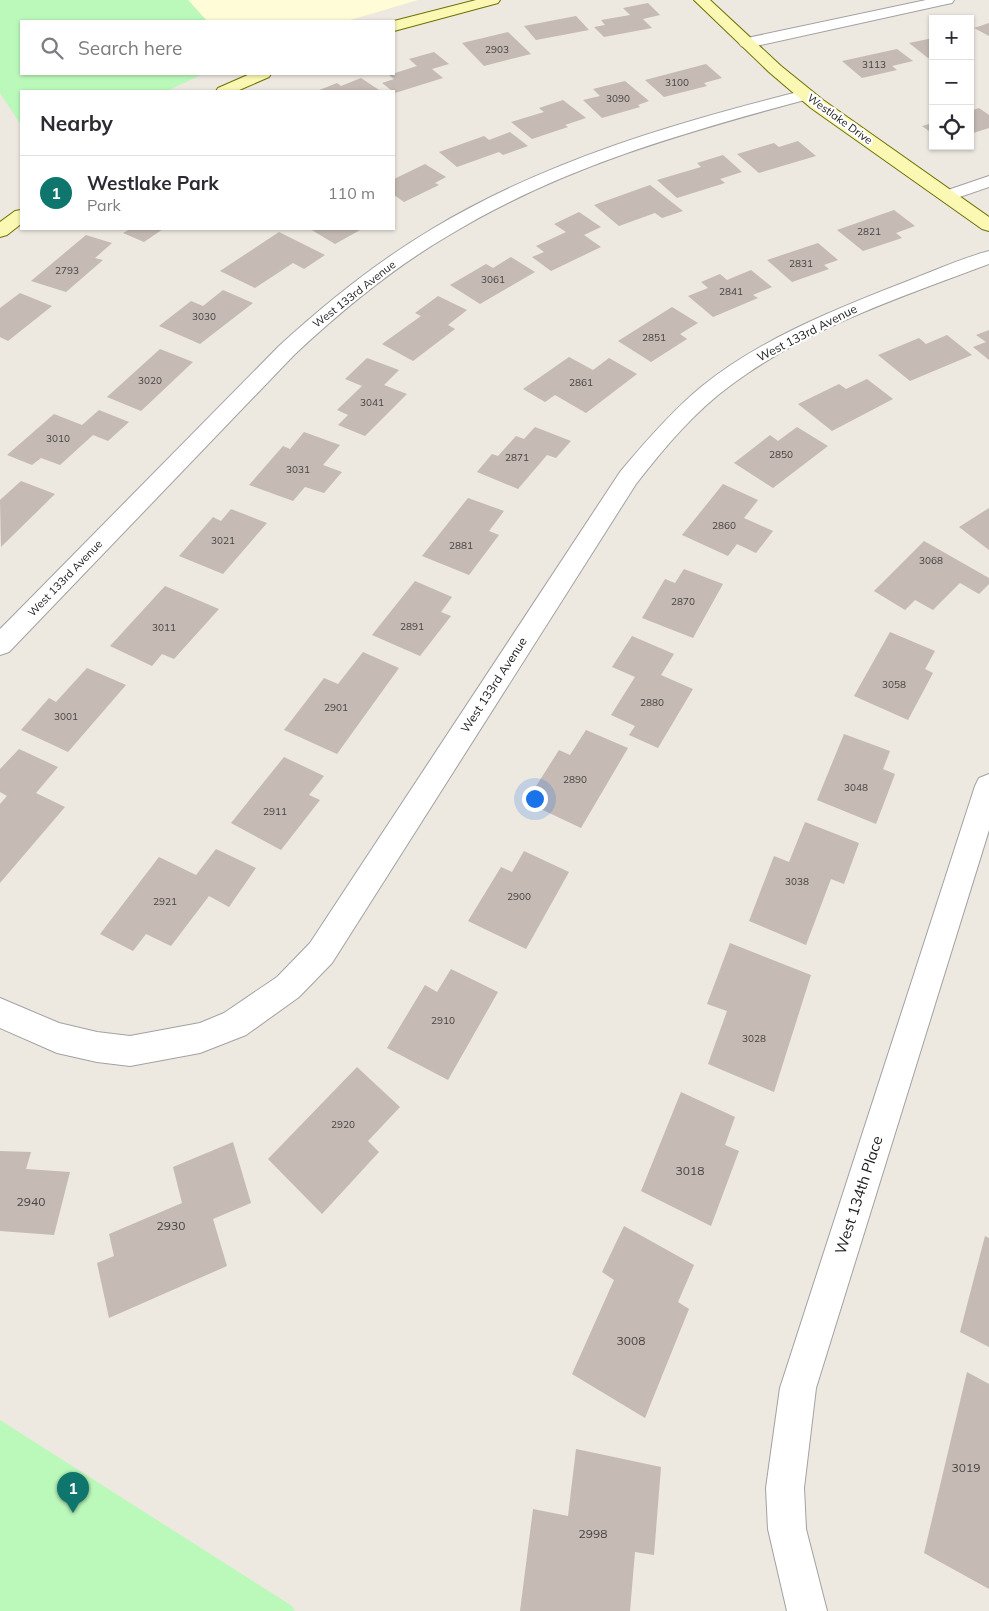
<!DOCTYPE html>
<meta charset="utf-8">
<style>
:root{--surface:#fff;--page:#f2f2f3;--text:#2b2b33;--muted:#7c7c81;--line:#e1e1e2;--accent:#0f766e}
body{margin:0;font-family:Mulish,sans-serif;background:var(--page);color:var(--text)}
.controls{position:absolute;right:15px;top:15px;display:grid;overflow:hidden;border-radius:0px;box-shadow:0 1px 4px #0004}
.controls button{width:45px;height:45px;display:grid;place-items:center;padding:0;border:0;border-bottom:1px solid var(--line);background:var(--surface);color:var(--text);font:25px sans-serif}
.you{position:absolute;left:534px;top:798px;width:18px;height:18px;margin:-12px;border:4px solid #fff;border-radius:50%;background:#1a73e8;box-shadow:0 0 0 8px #1a73e833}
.badge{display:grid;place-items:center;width:32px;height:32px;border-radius:50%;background:var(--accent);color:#fff;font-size:16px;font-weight:700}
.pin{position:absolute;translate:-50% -41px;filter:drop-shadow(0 1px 2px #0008)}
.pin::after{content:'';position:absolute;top:26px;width:18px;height:15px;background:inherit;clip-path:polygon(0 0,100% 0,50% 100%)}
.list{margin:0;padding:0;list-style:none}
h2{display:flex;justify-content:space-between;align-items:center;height:65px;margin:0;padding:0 20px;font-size:21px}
h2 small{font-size:16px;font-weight:400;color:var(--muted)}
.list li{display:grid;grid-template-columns:32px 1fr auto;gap:15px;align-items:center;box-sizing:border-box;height:75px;padding:0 20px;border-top:1px solid var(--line)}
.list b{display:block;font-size:19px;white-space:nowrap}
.list p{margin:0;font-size:16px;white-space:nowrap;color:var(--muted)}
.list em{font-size:16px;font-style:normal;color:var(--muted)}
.icon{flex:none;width:28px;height:28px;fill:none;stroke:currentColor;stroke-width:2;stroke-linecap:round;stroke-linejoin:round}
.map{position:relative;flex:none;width:989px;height:1611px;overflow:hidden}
.search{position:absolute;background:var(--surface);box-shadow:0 1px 4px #0004;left:20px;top:20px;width:375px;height:55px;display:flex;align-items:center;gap:12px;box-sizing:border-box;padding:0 18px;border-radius:0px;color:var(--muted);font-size:19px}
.panel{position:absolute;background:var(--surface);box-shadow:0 1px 4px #0004;left:20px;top:90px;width:375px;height:140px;border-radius:0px}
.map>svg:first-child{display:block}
.education{fill:#fffcd7}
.park{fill:#bbf9bb}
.building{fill:#c5bab4}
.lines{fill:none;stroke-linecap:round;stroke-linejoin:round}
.street-casing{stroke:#a2a2a2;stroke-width:2}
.secondary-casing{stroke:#6e7103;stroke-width:2}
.street{fill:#fff;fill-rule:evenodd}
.secondary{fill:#faf8b2;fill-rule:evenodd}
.labels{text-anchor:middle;stroke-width:4.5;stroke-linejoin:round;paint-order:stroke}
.number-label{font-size:10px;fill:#464341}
.far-street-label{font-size:11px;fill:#1b1b1b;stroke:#fff}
.street-label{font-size:12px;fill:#1b1b1b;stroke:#fff}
.near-number-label{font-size:12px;fill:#464341}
.near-street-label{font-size:15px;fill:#1b1b1b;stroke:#fff}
</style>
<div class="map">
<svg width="989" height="1611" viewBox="0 0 989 1611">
<rect width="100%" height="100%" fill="#ede8e0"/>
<polygon class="education" points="188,0 418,0 347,21 207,21"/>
<g class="park">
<polygon points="0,0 188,0 207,21 21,21 21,74 203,74 167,91 21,91 21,125 0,93"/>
<polygon points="0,1420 292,1606 295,1611 0,1611"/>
</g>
<g class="building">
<polygon points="648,3 660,15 643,19 652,28 604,37 594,27 605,25 601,20 630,15 623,8"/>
<polygon points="576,16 589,30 536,40 524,26"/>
<polygon points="989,23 989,36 974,28"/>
<polygon points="508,32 531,54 484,66 462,43"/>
<polygon points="933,38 933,57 928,58 909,43"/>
<polygon points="897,49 913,61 892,66 897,70 862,78 842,61"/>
<polygon points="434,52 449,64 432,69 443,78 395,93 382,83 394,79 389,75 417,66 409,59"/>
<polygon points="706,64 722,78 704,83 707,86 664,97 645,80"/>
<polygon points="361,78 379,90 317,91 337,83 341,86"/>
<polygon points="625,81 649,101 638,105 640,107 602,118 583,100 600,96 593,89"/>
<polygon points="563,100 586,118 565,125 568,127 532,139 511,122 544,112 539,108"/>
<polygon points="979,108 989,115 989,128 970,134 970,111"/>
<polygon points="933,123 933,134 922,126"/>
<polygon points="510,132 528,146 503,155 499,152 457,167 439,152 484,136 489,140"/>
<polygon points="798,141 816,156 759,173 737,154 774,143 779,147"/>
<polygon points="723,155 742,172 720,179 725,183 677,198 657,180 701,167 697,163"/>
<polygon points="425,164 446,177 435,183 439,185 404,202 394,195 394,179"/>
<polygon points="650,185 683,211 662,218 655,213 619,226 594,205"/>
<polygon points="894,210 915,226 896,233 902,238 863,251 837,230"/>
<polygon points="579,212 601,227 584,235 601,247 551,271 532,257 544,252 536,246 566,232 554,224"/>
<polygon points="130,229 163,229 144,242 123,233"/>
<polygon points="310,229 362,229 335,244"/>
<polygon points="279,232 325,255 304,269 293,263 255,288 220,271"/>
<polygon points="86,235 112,243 95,258 103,260 66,292 31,281"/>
<polygon points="818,243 838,260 824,265 829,269 792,282 767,260"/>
<polygon points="511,257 535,272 480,304 450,285 486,264 493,268"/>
<polygon points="751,270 772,287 753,295 758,298 713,317 688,296 708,288 701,282 720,274 727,280"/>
<polygon points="223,290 253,303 200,344 159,326 191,301 203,306"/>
<polygon points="20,293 52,306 8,341 0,337 0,308"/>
<polygon points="438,296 467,310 448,325 455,329 413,361 382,344 421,316 415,313"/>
<polygon points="672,307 698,323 680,334 687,339 651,362 618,341"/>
<polygon points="989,330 989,360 973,347 986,342 976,335"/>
<polygon points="947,335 972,355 910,381 878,355 919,338 926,344"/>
<polygon points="160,349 193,362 141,411 107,397"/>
<polygon points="569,357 593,370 609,358 637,374 586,413 555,395 545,402 523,389"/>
<polygon points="367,358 399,370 384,385 407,394 365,436 338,425 348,415 337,410 362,386 345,379"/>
<polygon points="867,379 893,399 832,431 798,404 839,384 846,389"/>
<polygon points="99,410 129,422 108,441 93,435 60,465 41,458 32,465 7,455 54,414 82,425"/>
<polygon points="535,427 571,441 556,458 547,455 518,489 477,472 492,454 498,456 516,436 524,439"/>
<polygon points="797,427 828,446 773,488 734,463 770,435 778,441"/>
<polygon points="304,432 340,445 323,465 342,472 324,493 305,487 293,501 249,485 283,446 290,449"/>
<polygon points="21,481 55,494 1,547 0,500"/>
<polygon points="723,484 758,500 744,518 773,531 756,553 737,544 728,556 682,535"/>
<polygon points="468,498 504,511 489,531 499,535 469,575 422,556"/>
<polygon points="989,508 989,550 959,527"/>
<polygon points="231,509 267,523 223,574 179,556 213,517 221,521"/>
<polygon points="924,541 989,578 989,584 979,594 960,583 933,610 915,600 905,610 874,591"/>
<polygon points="684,569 723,584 693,638 642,618 665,579 675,583"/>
<polygon points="415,581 452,597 441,612 451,616 420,656 372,635"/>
<polygon points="165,586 219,609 174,659 162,654 152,666 110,646"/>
<polygon points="890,632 935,651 925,669 933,673 908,720 854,696"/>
<polygon points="632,636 674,654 661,675 693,689 658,748 629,735 635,726 611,715 635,677 612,667"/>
<polygon points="363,652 399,668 337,754 284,730 324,678 338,684"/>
<polygon points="87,668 126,685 68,752 21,730 49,698 56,702"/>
<polygon points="586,730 628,748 581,828 526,802 559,750 570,755"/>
<polygon points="844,734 890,751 883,769 895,774 876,824 817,800"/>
<polygon points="19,749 58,767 36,793 65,807 0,883 0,804 7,796 0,792 0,769"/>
<polygon points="284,757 324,776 309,795 320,800 281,850 231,823"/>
<polygon points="805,822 859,843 844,884 831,879 806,945 749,921 774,856 789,862"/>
<polygon points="216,849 256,868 229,907 209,896 171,946 146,934 133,951 100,934 159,857 196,875"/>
<polygon points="524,851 569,872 526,949 468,921 501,867 512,872"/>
<polygon points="730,943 811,975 774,1092 708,1064 727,1011 707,1004"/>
<polygon points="451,969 498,992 448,1080 387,1048 425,985 437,992"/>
<polygon points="357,1067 400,1107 368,1141 379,1152 322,1214 268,1159"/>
<polygon points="681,1092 735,1117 725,1145 739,1151 711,1226 641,1191"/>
<polygon points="233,1142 251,1203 213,1219 227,1266 109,1318 97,1263 114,1256 109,1234 182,1203 173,1167"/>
<polygon points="0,1151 31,1152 26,1169 70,1172 54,1235 0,1231"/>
<polygon points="624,1226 694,1265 678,1302 689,1309 645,1418 572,1374 614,1280 602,1272"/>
<polygon points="985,1236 989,1238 989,1347 960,1332"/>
<polygon points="967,1372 989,1384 989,1589 924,1553"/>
<polygon points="576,1449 661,1467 654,1555 635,1552 630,1611 520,1611 533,1509 568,1516"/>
</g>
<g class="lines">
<g class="street-casing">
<g id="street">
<polygon points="926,0 954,0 952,3 947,4 747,48 741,46 739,43 741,40 747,38"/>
<path d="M806 90 812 92 814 95 812 98C685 132 558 168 446 237 390 270 341 311 294 355L9 652 0 655V629L14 615 279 346C327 302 377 262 432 229 547 160 677 122 806 90Z"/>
<polygon points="989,176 989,187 948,201 942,200 939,196 942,192"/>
<path d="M989 251V264C901 297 807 328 731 385 694 412 664 448 636 484L332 963 299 997 246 1035 200 1053 130 1066 97 1062 57 1053 0 1028V998L59 1023 97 1032 130 1036 200 1023 224 1013 277 977 310 943 620 472C645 442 671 412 701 387 759 340 831 311 900 284 929 273 959 259 989 251Z"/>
<polygon points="989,774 989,830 816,1388 804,1488 806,1529 827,1611 787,1611 768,1529 766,1488 780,1388 975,786 979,778"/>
</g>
</g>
<g class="secondary-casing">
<g id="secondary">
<polygon points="476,0 500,0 498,3 394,31 394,21"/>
<polygon points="694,0 710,0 781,66 823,100 989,217 989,231 982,229 811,108 769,72"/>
<polygon points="250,74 271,74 269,77 237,91 216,91 218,88"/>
<polygon points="21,210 21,224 7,235 0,237 0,222 15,211"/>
</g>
</g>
<use href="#street" class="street"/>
<use href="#secondary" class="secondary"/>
</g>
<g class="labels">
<g class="number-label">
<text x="497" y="53">2903</text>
<text x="874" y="68">3113</text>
<text x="677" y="86">3100</text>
<text x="618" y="102">3090</text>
<text x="869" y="235">2821</text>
<text x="801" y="267">2831</text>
<text x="67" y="274">2793</text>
<text x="493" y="283">3061</text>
<text x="731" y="295">2841</text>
<text x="204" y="320">3030</text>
<text x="654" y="341">2851</text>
<text x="150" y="384">3020</text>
<text x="581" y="386">2861</text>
<text x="372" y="406">3041</text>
<text x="58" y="442">3010</text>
<text x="781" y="458">2850</text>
<text x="517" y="461">2871</text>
<text x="298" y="473">3031</text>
<text x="724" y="529">2860</text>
<text x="223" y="544">3021</text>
<text x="461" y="549">2881</text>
<text x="931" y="564">3068</text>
<text x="683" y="605">2870</text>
<text x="412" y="630">2891</text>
<text x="164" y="631">3011</text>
<text x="894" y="688">3058</text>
<text x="652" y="706">2880</text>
<text x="336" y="711">2901</text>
<text x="66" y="720">3001</text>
<text x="575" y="783">2890</text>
<text x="856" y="791">3048</text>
<text x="275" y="815">2911</text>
<text x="797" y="885">3038</text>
<text x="519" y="900">2900</text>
<text x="165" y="905">2921</text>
<text x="443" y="1024">2910</text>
<text x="754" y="1042">3028</text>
<text x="343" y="1128">2920</text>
</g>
<g class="far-street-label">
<text transform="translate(840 119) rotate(36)" y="4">Westlake Drive</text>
<text transform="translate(354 294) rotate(-38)" y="4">West 133rd Avenue</text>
<text transform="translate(65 578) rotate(-46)" y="4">West 133rd Avenue</text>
</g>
<g class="street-label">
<text transform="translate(807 333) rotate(-27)" y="4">West 133rd Avenue</text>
<text transform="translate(494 685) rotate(-57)" y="4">West 133rd Avenue</text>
</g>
<g class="near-number-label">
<text x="690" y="1175">3018</text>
<text x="31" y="1206">2940</text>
<text x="171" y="1230">2930</text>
<text x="631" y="1345">3008</text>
<text x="966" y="1472">3019</text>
<text x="593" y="1538">2998</text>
</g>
<g class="near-street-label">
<text transform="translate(859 1195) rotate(-72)" y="5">West 134th Place</text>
</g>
</g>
</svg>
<div class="controls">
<button>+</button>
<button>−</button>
<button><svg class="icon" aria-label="locate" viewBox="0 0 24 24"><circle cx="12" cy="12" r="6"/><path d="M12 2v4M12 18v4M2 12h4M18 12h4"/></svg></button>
</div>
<div class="you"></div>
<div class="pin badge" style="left:73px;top:1513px">1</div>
<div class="search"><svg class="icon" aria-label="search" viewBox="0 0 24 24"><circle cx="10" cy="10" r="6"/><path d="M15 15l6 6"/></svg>Search here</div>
<section class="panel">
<h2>Nearby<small></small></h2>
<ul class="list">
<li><span class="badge">1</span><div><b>Westlake Park</b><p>Park</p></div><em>110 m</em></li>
</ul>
</section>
</div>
